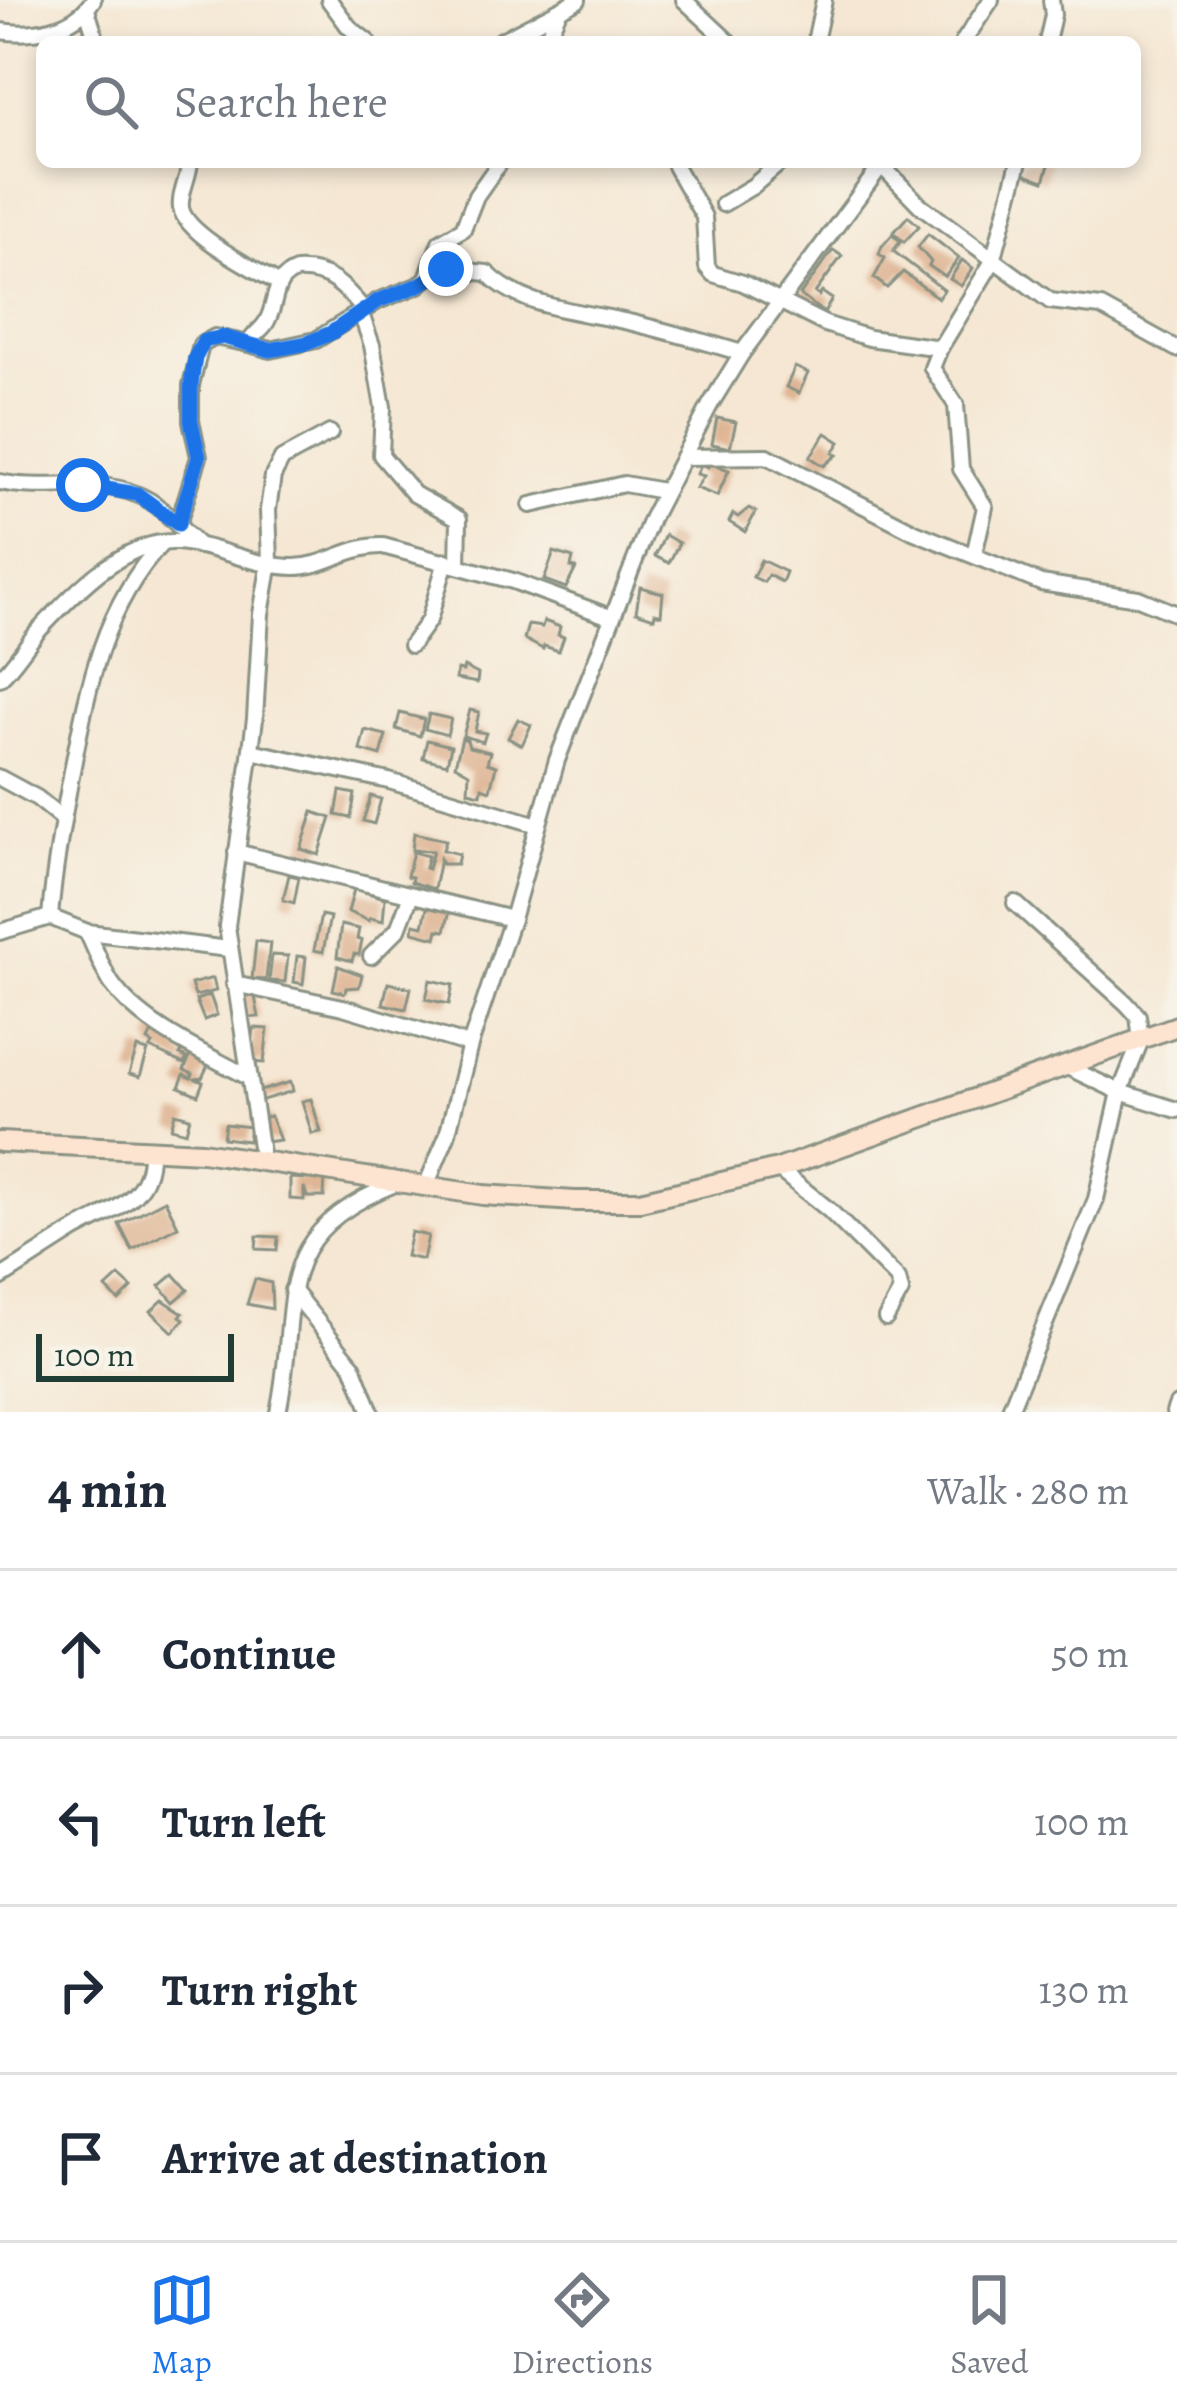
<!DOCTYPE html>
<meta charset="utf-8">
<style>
:root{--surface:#fff;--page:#f2f2f3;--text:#1f2937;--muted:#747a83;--line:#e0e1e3;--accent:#1a73e8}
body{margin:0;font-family:Alegreya,serif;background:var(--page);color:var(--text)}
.scale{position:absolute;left:36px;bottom:30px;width:198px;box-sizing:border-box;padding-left:12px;border:6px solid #1f3d34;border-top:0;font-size:33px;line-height:42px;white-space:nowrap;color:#1f3d34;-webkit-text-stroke:9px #f7f3e8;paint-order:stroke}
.stop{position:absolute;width:36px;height:36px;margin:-27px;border:9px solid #1a73e8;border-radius:50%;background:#fff}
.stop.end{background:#1a73e8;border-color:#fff;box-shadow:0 3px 12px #0008}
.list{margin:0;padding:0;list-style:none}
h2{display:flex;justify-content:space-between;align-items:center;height:156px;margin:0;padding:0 48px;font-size:51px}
h2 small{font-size:39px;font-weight:400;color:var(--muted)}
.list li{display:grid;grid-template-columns:78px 1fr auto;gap:36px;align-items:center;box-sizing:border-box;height:168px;padding:0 48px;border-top:3px solid var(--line)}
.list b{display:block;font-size:45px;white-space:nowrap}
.list em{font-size:39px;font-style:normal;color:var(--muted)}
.icon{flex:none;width:66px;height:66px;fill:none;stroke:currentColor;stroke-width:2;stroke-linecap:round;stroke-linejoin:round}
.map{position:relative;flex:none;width:1177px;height:1412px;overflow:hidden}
.search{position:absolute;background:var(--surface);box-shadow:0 6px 18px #0003;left:36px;right:36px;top:36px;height:132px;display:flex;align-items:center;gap:30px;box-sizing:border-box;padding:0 42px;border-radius:18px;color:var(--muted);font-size:45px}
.sheet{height:828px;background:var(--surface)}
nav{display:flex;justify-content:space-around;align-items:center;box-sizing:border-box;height:168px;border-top:3px solid var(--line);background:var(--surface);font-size:33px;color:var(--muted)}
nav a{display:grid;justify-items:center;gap:6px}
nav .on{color:var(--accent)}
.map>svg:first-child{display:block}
.building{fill:#dfb695}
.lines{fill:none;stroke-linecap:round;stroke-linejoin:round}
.street-casing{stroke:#8a9284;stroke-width:20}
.secondary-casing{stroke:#8a9284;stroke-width:24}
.street{stroke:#fff;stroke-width:14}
.secondary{stroke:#fde4d0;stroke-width:18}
.route{stroke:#1a73e8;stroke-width:15}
</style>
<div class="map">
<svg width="1177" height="1412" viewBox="0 0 1177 1412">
<rect width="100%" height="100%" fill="#f7f3e8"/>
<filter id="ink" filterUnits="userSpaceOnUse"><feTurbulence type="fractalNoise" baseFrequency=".00833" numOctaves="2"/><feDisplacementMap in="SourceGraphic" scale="24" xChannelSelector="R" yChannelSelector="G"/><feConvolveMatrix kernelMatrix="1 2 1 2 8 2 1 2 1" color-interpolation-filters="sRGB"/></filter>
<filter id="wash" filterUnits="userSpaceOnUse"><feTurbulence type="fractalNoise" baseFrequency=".004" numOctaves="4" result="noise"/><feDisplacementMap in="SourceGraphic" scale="48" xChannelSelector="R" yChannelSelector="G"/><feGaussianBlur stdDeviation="2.7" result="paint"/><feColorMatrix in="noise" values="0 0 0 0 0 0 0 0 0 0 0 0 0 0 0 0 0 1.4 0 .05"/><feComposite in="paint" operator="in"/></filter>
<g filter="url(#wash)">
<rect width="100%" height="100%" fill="#f5e7d3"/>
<g id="blocks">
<g class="building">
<polygon points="1023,162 1050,162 1044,181 1019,172"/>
<polygon points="908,216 919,226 904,242 893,233"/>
<polygon points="928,234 959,258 945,277 929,266 931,262 918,247"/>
<polygon points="892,235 901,241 893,251 944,290 938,298 903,272 887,288 874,278 885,258 879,254 882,246"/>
<polygon points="833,250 842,256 815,293 819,296 822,292 832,299 824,313 800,295"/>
<polygon points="962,260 973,268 961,286 950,279"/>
<polygon points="795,367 808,373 799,393 786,387"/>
<polygon points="717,418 736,422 730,448 712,444"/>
<polygon points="826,433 840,442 833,453 837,455 824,466 810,457"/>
<polygon points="709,463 729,470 717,496 696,488 704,476 697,474 701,464 708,467"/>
<polygon points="749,508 756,512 745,532 729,522 733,514 738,517"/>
<polygon points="665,535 679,543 669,563 655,556"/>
<polygon points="554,552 573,558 571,567 576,568 566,588 544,580"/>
<polygon points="761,560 786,572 782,582 768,575 764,582 753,577"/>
<polygon points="640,587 663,593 661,615 655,613 654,618 636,612"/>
<polygon points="544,621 560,627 558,635 564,637 559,651 544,646 543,649 524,639 528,625 542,627"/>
<polygon points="464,667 478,674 477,683 456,679 457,670 463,671"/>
<polygon points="470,710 479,712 475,731 486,733 483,742 463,736"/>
<polygon points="400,713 424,719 420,736 396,729"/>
<polygon points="429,714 451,719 447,735 425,729"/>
<polygon points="518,719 531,725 522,745 508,738"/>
<polygon points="365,730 386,735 381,756 360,750"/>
<polygon points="462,738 467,740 469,747 490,752 487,763 496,766 490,790 482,787 481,794 468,791 469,773 455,765"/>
<polygon points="427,740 451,746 447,764 423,758"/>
<polygon points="340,791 355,794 351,818 336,815"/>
<polygon points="371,796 381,799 374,824 363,821"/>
<polygon points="313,812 331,818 319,855 301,849"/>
<polygon points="414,833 446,840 443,850 459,854 457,864 442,864 440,859 434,889 411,882 412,877 407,876 413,852 428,856 425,868 428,869 433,851 412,850"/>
<polygon points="289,875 299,877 294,903 283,900"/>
<polygon points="354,889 385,898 383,921 370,918 369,921 348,912"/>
<polygon points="428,904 450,910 445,931 438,930 436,938 413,932 414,924 423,926"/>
<polygon points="321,915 330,917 323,952 314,950"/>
<polygon points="341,925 359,929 357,939 362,941 359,955 354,954 352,961 337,957"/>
<polygon points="256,941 270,943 266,980 252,979"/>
<polygon points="272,955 288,956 285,982 269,981"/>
<polygon points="297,956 306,957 303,984 294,982"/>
<polygon points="338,966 362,975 359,987 346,988 345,993 333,990"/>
<polygon points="213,978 216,991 195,996 191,984"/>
<polygon points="430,980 453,985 449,1004 426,999"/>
<polygon points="388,983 411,988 406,1009 383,1004"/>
<polygon points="254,992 259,1017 247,1018 244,993"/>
<polygon points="210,995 217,1015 204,1020 196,1000"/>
<polygon points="254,1028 268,1029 264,1063 250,1062"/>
<polygon points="153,1030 185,1045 180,1055 187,1058 184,1064 150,1048 153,1044 148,1041"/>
<polygon points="137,1048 148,1051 140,1077 129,1074"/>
<polygon points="191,1054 209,1063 202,1078 196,1079 203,1082 198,1095 179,1087 184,1075 191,1078 193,1074 184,1070"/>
<polygon points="291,1082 293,1091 256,1102 253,1093"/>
<polygon points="311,1099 321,1132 312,1134 302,1101"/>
<polygon points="175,1113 190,1117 186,1132 171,1128"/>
<polygon points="270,1116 280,1140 265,1142 261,1118"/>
<polygon points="225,1124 250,1127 248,1141 223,1138"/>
<polygon points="307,1175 325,1176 324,1197 307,1197 304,1187 304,1200 290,1199 290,1178 307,1179"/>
<polygon points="165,1200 178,1226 132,1250 119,1224"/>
<polygon points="411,1232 428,1236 423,1260 406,1256"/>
<polygon points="257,1236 278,1237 277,1250 256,1249"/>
<polygon points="174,1274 188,1290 174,1302 160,1286"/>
<polygon points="119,1276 132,1288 119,1301 106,1288"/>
<polygon points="255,1279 271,1283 272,1309 247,1304"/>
<polygon points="163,1300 183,1313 180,1316 184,1320 173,1332 151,1311"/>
</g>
</g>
</g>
<g filter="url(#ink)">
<use href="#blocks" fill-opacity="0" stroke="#8a9284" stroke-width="3"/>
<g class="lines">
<g class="street-casing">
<g id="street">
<polyline points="329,0 349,27 368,42"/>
<polyline points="684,0 729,42"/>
<polyline points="87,10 97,42"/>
<path d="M0 31C33 36 74 30 93 0"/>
<polyline points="498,42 578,0"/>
<polyline points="545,42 559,11"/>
<polyline points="815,42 824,0"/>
<polyline points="963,42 991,0"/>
<polyline points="1047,42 1053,15 1051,0"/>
<path d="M190 162C189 177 179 194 181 208 186 235 256 270 278 283"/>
<polyline points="675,166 704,217 707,267 713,274 743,283 825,324 869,338 940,348 993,261 1019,162"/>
<polyline points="882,166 920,205 1050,301 1101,307 1177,349"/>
<polyline points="723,204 753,186 781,162"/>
<path d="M427 278 446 269 487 273C524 310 583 311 633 323 670 332 706 342 742 353"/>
<polyline points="360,311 372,345 383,407 381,455 414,494 459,519 458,565"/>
<polyline points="249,344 270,350 316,340 378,301 419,285 427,278 440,242 463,229 476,196 500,162"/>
<polyline points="940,348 932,368 956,405 961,469 985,507 974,555"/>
<polyline points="683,457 767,456 915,532 1041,583 1138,598 1177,614"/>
<path d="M0 482C49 493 105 473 150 501 169 513 182 531 199 546"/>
<polyline points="531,505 624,484 663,491"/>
<path d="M178 524 199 457 191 421V385L201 345 215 337 249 344C253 333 262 331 267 321 278 300 272 280 296 271 328 269 344 286 363 309"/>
<polyline points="411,645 429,620 446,561"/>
<path d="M0 678C16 663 26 644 41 628 75 592 124 539 177 542 216 545 255 567 294 567 326 567 350 545 383 546L513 581 610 617"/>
<polyline points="251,751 389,781 538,825"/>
<polyline points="0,778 37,798 63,819"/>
<polyline points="236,852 512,919"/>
<path d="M50 917C54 868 63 820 72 771 88 687 102 609 162 543"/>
<polyline points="0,932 50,917 87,932 229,949"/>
<path d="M87 932C95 948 102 969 112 984 143 1027 203 1052 248 1077"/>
<polyline points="371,956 398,929 411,895"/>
<polyline points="234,984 343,1007 470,1045"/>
<polyline points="1063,1065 1120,1092 1177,1110"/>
<polyline points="262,1160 227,926 255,719 261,614 270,562 268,510 273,476 282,459 330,433"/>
<polyline points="778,1169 829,1210 898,1279 901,1291 886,1318"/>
<polyline points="426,1186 447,1136 470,1045 512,919 557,760 651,519 710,405 742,353 884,162"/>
<path d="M0 1278C24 1263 48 1247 72 1232 109 1210 152 1202 150 1150"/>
<polyline points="292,1290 353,1366 371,1412"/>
<path d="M278 1412C302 1298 264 1237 397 1183"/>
<polyline points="1009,1412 1096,1199 1120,1092 1141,1040 1138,1016 1126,1003 1015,903"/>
<polyline points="1174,1412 1177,1404"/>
</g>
</g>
<g class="secondary-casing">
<polyline id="secondary" points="0,1142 202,1152 483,1195 575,1201 640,1201 778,1169 1177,1026"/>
</g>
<use href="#street" class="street"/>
<use href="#secondary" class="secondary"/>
</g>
</g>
<g class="lines" filter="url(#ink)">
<polyline class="route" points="83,485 137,494 178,524 199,457 191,421 191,385 195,358 204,341 223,337 270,350 308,343 331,333 378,301 419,285 446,269"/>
</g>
</svg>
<div class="scale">100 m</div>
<div class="stop" style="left:83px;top:485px"></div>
<div class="stop end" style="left:446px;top:269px"></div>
<div class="search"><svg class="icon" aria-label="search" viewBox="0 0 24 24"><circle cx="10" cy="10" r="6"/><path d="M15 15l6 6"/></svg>Search here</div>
</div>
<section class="sheet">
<h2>4 min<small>Walk · 280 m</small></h2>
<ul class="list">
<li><svg class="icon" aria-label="ahead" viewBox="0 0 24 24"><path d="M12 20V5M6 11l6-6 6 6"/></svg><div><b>Continue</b></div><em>50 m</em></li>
<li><svg class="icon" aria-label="left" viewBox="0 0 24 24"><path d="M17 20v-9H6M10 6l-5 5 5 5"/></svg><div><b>Turn left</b></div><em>100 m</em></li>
<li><svg class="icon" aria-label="right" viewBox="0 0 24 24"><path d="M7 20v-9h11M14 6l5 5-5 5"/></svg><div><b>Turn right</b></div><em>130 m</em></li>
<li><svg class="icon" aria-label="arrive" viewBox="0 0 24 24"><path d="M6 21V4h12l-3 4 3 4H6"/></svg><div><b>Arrive at destination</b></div></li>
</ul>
</section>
<nav>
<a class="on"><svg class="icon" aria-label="map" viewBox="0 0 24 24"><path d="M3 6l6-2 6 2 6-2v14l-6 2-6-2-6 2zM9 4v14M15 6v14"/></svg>Map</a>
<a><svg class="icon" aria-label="directions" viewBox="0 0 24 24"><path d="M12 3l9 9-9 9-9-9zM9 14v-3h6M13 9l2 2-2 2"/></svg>Directions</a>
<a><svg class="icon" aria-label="saved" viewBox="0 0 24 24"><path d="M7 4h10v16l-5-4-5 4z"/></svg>Saved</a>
</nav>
